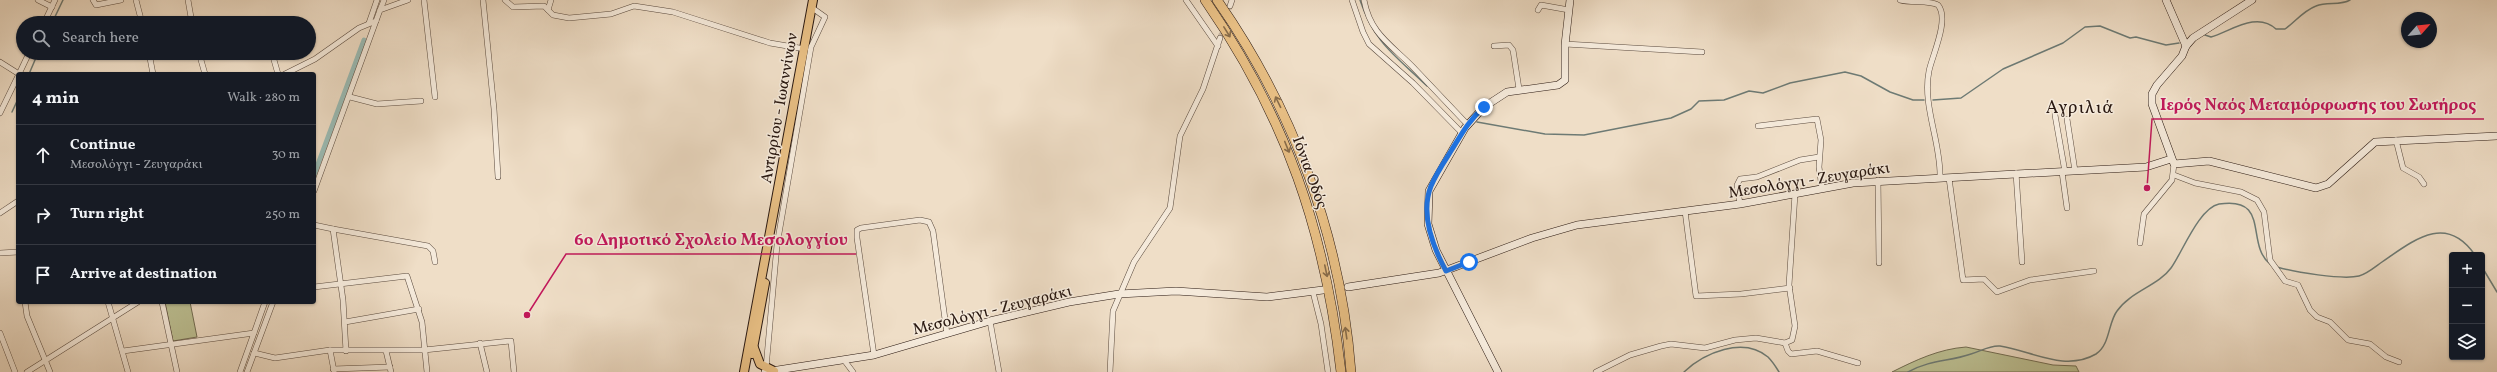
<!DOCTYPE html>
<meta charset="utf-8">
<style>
:root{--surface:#171b24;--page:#20242c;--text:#f1f3f6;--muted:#9ea1a6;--line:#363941}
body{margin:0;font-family:Vollkorn,serif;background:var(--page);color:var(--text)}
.controls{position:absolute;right:12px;bottom:12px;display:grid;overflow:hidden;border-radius:4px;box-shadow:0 1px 3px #0004}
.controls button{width:36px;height:36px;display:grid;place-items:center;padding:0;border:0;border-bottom:1px solid var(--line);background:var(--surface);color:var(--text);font:20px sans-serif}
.compass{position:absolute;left:2401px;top:12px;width:36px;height:36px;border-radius:50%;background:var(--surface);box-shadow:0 1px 3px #0004;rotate:63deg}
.stop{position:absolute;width:12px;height:12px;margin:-9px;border:3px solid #1a73e8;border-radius:50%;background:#fff}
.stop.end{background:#1a73e8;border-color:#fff;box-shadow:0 1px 4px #0008}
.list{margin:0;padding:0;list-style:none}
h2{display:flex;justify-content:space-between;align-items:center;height:52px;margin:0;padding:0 16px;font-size:17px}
h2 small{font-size:13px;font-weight:400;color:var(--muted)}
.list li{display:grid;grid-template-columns:26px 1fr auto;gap:12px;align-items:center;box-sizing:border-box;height:60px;padding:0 16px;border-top:1px solid var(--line)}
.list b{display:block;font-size:15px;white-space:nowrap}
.list p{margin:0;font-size:13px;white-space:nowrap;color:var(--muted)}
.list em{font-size:13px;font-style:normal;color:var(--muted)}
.icon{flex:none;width:22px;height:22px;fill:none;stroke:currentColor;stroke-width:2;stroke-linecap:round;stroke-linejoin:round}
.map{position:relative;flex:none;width:2497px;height:372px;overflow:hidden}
.search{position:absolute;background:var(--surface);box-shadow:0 1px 3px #0004;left:16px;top:16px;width:300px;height:44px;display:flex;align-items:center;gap:10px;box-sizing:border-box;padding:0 14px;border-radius:22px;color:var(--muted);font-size:15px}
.panel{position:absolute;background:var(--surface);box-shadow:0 1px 3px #0004;left:16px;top:72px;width:300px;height:232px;border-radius:4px}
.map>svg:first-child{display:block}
.green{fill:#bcc093;stroke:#726c52}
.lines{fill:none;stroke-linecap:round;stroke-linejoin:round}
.stream{stroke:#6d7a74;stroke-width:1.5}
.canal{stroke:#9abcb6;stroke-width:5}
.street-tunnel{stroke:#c7b6a3;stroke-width:5;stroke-dasharray:5 2.5;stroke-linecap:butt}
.street-casing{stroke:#5a4a3e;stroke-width:6}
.secondary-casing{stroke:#291811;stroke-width:8}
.primary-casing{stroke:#291811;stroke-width:10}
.highway-casing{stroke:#291811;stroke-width:10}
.street{stroke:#f5eadb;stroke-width:5}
.secondary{stroke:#f5eadb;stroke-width:7}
.primary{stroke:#e8bf84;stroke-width:8}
.highway{stroke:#e8bf84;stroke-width:9}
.oneway{stroke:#886c4a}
.route{stroke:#1a73e8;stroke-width:5}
.labels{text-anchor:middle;stroke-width:3;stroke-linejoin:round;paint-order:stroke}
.street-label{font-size:16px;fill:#291811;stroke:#f5eadb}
.quarter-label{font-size:18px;letter-spacing:1px;fill:#291811;stroke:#f5eadb}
.leader{fill:none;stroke:#c2185b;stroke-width:1.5}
.callout-dot{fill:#c2185b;stroke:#f5eadb;stroke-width:1.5}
.callout-label{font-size:17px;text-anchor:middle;font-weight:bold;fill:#c2185b;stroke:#f5eadb;stroke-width:3;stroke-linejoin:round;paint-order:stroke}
</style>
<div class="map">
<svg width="2497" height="372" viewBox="0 0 2497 372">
<rect width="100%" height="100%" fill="#efdec7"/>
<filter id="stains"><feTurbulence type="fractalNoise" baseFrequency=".005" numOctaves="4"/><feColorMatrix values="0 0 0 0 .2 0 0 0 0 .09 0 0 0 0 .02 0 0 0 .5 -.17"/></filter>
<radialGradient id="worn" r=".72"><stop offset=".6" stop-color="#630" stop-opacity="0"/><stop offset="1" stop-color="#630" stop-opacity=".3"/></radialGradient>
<g class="green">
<polygon points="165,302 190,302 197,337 173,341"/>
<path d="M1966 347 2053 365 2076 366 2079 372H1892C1916 360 1939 349 1966 347Z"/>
</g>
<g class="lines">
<g class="stream">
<path d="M1360 0C1375 44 1395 55 1427 86"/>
<polyline points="52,23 63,0"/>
<path d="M2205 35 2211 37C2231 31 2257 11 2276 29H2285C2295 22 2303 11 2316 6 2327 1 2340 6 2350 0"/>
<polyline points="29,74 38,53"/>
<polyline points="1933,100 1961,98 2003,69 2063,43 2085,27 2100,26 2130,38 2136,37 2166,45 2179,43"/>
<polyline points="12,112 18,99"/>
<polyline points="1477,122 1545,134 1584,135 1671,118 1691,109 1699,101 1724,100 1749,91 1763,93 1790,83 1845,72 1861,76 1890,92 1913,100 1924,100"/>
<path d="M2277 267C2294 272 2342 280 2359 276 2367 274 2375 267 2382 262 2414 240 2446 213 2475 255"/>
<polyline points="2482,267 2497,292"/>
<path d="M1684 372C1704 353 1743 336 1768 357 1772 361 1776 367 1779 372"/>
<path d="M1908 372C1932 359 1948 362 1971 354 1981 351 1990 345 2000 346 2032 351 2065 372 2096 354 2110 345 2108 323 2117 311 2131 291 2158 286 2171 268 2182 253 2199 208 2219 204 2271 196 2245 244 2270 264"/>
</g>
<polyline class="canal" points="314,175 364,40"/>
<polyline class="street-tunnel" points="1220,38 1230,6"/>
<g class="street-casing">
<g id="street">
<polyline points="38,0 52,7"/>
<polyline points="93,0 96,5 121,0"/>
<polyline points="136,0 142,23"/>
<polyline points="188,0 192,23"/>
<polyline points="424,0 435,97"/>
<polyline points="483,0 494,109 498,177"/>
<polyline points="505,0 513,7 544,6 553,15 569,18 611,14 634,6 673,12 770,43 805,49"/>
<polyline points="1186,0 1218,46"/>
<polyline points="1352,0 1363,32 1369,44 1413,83 1462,133"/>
<path d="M1364 0C1370 33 1390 44 1412 66 1430 85 1449 105 1467 124"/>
<path d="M1900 0C1911 3 1930 0 1938 5 1950 19 1932 56 1929 71 1922 106 1941 142 1940 177"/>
<polyline points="1230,6 1232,0"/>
<polyline points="380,10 384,0"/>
<polyline points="548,10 551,0"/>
<polyline points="1538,10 1541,5 1569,10"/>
<polyline points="44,23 55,0"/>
<polyline points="369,23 377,0"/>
<polyline points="1565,44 1702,52"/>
<polyline points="1494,46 1509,45 1513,50 1519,89"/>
<polyline points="149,53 153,74"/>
<polyline points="199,53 205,74"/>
<polyline points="272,53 278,74"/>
<polyline points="0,62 19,74"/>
<polyline points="19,74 29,53"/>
<polyline points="285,74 315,59 359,28 376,21"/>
<polyline points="350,97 377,104 421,101"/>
<polyline points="0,113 18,76"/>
<polyline points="2055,115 2065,172"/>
<polyline points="2067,119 2075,171"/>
<polyline points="1758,126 1817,119 1821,140 1819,167 1822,188"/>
<polyline points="2396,140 2403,168 2419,177 2424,184"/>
<polyline points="2062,172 2067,208"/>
<polyline points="2016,173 2022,262"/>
<polyline points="2174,175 2195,183 2241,192 2257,200 2264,212 2270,260 2285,281 2298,285 2310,310 2317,317 2330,322 2348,340 2370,344 2386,357 2399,362"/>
<polyline points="1949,178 1963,280 1984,279 1997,292 2030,280 2094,271"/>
<polyline points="1878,180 1879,263"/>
<polyline points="314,191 380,10 408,0"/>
<polyline points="1740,204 1737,185 1740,179 1757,177 1800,160 1819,157"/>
<polyline points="1685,211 1696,296 1741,294 1790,288"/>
<polyline points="0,213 18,201"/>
<polyline points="314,225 333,229"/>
<polyline points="2140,243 2144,214 2172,180 2174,164"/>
<polyline points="0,253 18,252"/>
<polyline points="314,287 407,276 422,322 427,372"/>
<polyline points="1313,292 1321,324 1328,372"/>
<polyline points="25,302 27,316 50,372"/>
<polyline points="108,302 128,372"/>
<polyline points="162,302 177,372"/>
<polyline points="990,321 999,372"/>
<polyline points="345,322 419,309"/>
<polyline points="0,333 15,372"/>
<polyline points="254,333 265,302"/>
<polyline points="480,343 487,372"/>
<polyline points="1785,343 1788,351 1791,354 1817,351 1858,363"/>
<polyline points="330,350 334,371"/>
<polyline points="123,351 254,333 240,372"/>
<polyline points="346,351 343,300 333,229 428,246 433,251 435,262"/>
<polyline points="386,351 391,372"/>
<polyline points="254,353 275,358 330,350 424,350 511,341 514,372"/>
<polyline points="874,355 857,238 857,230 861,228 920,220 929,222 933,231 947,334"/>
<polyline points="844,360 853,372"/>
<polyline points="766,368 777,245 811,47 825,17 811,7"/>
<polyline points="333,369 390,367"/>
<polyline points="27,372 138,302"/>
<polyline points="247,372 273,302"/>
<polyline points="1110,372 1113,311 1134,262 1170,208 1180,136 1203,89 1220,38"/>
<polyline points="1596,372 1630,355 1661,346 1671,344 1705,348 1735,340 1756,338 1785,343 1792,340 1795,326 1789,285 1795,194"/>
</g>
</g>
<g class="secondary-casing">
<g id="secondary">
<polyline points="2166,0 2186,46"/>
<polyline points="2252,0 2193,38 2186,46 2182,56 2157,85 2152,94 2152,104 2174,164 2209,161 2316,188 2328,184 2375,142 2497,136"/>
<polyline points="1348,287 1439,273 1532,238 1577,225 1740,204 1853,183 2146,167 2171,159"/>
<polyline points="765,372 874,355 990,321 1069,302 1119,294 1176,291 1267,297 1323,290"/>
<polyline points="1498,372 1436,250 1428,224 1429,191 1465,128 1484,107 1507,92 1558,85 1565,80 1565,45 1570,0"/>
</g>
</g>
<g class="primary-casing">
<g id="primary">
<polyline points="754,348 760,364 774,371"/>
<polyline points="752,354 765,283"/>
<polyline points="744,372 813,0"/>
</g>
</g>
<g class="highway-casing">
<g id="highway">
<path d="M1205 0C1286 117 1325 231 1341 372"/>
<path d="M1217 0C1294 110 1341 238 1351 372"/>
</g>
</g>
<use href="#street" class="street"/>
<use href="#secondary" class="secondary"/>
<use href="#primary" class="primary"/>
<use href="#highway" class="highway"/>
</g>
<defs><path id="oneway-shaft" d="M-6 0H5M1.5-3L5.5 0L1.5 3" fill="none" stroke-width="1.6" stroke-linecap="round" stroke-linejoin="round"/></defs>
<g class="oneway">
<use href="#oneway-shaft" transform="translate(1227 32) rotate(58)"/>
<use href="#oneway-shaft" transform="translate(1278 102) rotate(-116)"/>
<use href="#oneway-shaft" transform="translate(1287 147) rotate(68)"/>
<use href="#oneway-shaft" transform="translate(1326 271) rotate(78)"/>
<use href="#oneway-shaft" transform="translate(1346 333) rotate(-98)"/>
</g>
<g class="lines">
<path class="route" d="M1469 262 1446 271C1433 247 1420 214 1431 186 1436 174 1444 162 1451 151 1461 135 1469 120 1484 107"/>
</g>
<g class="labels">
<g class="street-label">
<text transform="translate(778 108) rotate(-80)" y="6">Αντιρρίου - Ιωαννίνων</text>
<text transform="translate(1311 172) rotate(70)" y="6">Ιόνια Οδός</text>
<text transform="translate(1809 179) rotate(-9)" y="6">Μεσολόγγι - Ζευγαράκι</text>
<text transform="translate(992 309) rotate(-14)" y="6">Μεσολόγγι - Ζευγαράκι</text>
</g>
<g class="quarter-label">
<text x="2080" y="113">Αγριλιά</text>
</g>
</g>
<path class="leader" d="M2147 188L2152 119H2484M527 315L566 254H856"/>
<g class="callout-dot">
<circle cx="2147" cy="188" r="4"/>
<circle cx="527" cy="315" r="4"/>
</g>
<g class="callout-label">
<text x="2318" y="110">Ιερός Ναός Μεταμόρφωσης του Σωτήρος</text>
<text x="711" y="245">6ο Δημοτικό Σχολείο Μεσολογγίου</text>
</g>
<rect width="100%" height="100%" filter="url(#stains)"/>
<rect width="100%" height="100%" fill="url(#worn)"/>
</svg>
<div class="controls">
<button>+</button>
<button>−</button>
<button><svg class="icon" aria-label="layers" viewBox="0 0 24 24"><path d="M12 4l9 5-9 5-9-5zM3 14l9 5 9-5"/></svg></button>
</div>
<svg class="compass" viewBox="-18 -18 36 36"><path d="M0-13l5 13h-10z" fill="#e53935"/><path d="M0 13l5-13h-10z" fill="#9ea1a6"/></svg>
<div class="stop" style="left:1469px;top:262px"></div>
<div class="stop end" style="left:1484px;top:107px"></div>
<div class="search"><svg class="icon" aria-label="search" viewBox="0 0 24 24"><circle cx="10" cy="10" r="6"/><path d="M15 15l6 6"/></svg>Search here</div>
<section class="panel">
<h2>4 min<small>Walk · 280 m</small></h2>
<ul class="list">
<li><svg class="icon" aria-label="ahead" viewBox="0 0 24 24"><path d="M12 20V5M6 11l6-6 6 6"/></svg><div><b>Continue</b><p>Μεσολόγγι - Ζευγαράκι</p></div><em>30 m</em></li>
<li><svg class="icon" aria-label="right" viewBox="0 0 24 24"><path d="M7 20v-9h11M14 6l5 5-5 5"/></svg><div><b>Turn right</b></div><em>250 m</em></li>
<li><svg class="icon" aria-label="arrive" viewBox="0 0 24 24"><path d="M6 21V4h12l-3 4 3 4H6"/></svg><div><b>Arrive at destination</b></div></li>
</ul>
</section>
</div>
